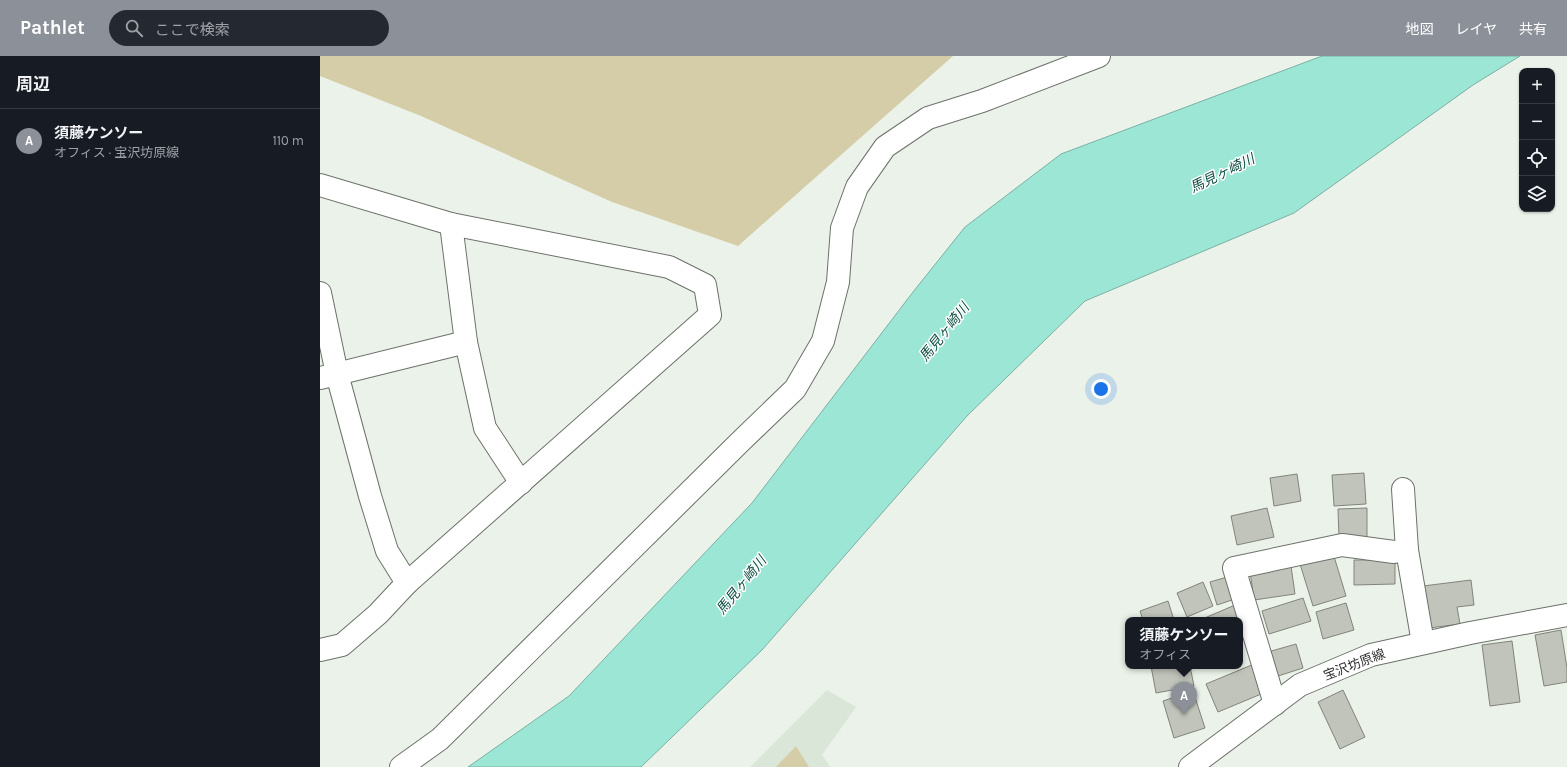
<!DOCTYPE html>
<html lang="ja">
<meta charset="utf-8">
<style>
:root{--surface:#171b24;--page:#242831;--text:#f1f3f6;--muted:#9ea1a6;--line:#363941;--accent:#8c9099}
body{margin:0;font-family:Karla,"Noto Sans JP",sans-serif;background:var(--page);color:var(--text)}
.controls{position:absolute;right:12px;top:12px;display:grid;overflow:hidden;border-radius:8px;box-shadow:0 1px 3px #0004}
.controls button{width:36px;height:36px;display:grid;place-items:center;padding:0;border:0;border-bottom:1px solid var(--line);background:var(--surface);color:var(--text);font:20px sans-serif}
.you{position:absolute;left:781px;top:333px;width:14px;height:14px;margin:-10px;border:3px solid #fff;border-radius:50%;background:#1a73e8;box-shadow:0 0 0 6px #1a73e833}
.badge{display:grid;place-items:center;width:26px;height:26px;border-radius:50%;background:var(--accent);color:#fff;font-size:13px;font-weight:700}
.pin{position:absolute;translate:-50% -33px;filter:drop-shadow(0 1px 2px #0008)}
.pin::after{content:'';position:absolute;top:21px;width:14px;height:12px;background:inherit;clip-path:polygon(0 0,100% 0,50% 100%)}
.popup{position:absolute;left:805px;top:561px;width:118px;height:52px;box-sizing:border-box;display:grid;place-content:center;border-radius:8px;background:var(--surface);filter:drop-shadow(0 1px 3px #0005);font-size:13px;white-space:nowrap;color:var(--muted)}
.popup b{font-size:15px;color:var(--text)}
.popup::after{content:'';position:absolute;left:50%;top:100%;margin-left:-8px;border:8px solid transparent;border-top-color:var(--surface)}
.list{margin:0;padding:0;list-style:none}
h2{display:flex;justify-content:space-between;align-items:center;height:52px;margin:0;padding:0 16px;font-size:17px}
h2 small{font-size:13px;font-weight:400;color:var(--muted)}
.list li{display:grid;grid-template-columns:26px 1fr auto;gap:12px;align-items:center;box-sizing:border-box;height:64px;padding:0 16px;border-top:1px solid var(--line)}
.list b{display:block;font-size:15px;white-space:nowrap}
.list p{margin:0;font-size:13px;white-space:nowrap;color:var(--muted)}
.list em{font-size:13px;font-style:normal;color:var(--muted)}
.icon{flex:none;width:22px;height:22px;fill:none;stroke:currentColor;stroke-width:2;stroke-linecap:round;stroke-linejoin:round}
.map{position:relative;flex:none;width:1247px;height:711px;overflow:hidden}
header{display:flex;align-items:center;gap:24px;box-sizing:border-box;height:56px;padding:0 20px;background:var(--accent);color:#fff}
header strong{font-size:19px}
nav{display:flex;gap:22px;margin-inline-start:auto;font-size:14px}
.search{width:280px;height:36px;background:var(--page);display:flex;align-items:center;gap:10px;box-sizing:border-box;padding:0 14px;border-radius:22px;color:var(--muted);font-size:15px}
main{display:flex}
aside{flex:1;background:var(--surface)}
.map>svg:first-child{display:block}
.built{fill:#dae6d8}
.green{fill:#d5cda7}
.water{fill:#9ce6d5;stroke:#7bb0a3}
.building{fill:#c1c4ba;stroke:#82847a}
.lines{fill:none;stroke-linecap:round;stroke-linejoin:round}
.minor-casing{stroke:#6c726a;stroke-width:24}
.major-casing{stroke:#6c726a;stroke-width:24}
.minor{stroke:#fff;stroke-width:22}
.major{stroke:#fff;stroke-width:22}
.labels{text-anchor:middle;stroke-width:3;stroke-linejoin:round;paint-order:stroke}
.street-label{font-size:13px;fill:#2e312d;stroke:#fff}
.water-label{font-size:14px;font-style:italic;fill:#0d4d42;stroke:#fff}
</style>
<header>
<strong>Pathlet</strong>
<div class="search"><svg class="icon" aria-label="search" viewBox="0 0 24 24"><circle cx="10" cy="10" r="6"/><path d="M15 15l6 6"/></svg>ここで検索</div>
<nav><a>地図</a><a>レイヤ</a><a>共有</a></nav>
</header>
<main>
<aside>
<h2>周辺<small></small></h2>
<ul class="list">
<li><span class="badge">A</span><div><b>須藤ケンソー</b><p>オフィス · 宝沢坊原線</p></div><em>110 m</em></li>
</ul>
</aside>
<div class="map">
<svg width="1247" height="711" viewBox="0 0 1247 711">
<rect width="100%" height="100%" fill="#ebf2e9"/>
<polygon class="built" points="507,634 536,651 502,699 510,711 430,711"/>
<g class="green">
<polygon points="0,0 633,0 418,190 292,146 101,60 0,20"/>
<polygon points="476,690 489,711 456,711"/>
</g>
<polygon class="water" points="1002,0 1200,0 1153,29 974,157 765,245 647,360 442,594 321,711 148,711 249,640 432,447 593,236 645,171 741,98"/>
<g class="building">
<polygon points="1044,417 1046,448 1014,450 1012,419"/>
<polygon points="977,418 981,445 954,450 950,422"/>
<polygon points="947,452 954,481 917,489 911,460"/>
<polygon points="1047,452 1047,481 1019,482 1018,453"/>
<polygon points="1013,497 1026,540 993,550 980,508"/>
<polygon points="1034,504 1075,504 1075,528 1034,529"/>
<polygon points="971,510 975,538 934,544 930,515"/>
<polygon points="907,521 915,543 897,549 890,526"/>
<polygon points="1151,524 1154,549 1137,551 1140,568 1109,572 1103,530"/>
<polygon points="883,526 893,550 867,561 857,537"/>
<polygon points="983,542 991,565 949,578 942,555"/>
<polygon points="848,545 854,564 823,564 820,555"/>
<polygon points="1026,547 1034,574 1003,583 996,556"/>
<polygon points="915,549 927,577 920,580 920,564 880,564"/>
<polygon points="1241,574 1247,612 1247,626 1224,630 1215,579"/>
<polygon points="1192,585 1200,646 1170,650 1162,589"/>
<polygon points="976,588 983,612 955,621 948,596"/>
<polygon points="934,608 946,636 898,656 886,628"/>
<polygon points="831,610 870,610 874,630 836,637"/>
<polygon points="1023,634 1045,681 1020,693 998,646"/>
<polygon points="873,635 885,672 854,682 843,645"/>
</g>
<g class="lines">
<g class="minor-casing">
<g id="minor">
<polyline points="0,129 131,168 349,211 385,229 390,259 87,527 58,558 22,589 0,594"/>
<polyline points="131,168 146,286 165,372 201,427"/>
<polyline points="0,237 17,318 50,440 67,495 87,527"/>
<polyline points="0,322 146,286"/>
<polyline points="1083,433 1087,494"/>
<polyline points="955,648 914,512 1022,489 1074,496 1087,494 1103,587"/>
<polyline points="81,711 120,683 421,385 475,333 503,285 518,226 522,172 537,131 565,91 608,62 662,45 779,0"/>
</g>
</g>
<g class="major-casing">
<polyline id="major" points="870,711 980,629 1051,599 1150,577 1247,559"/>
</g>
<use href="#minor" class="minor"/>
<use href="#major" class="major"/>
</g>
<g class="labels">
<g class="street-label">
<text transform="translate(1034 608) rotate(-21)" y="5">宝沢坊原線</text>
</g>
<g class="water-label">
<text transform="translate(902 117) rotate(-26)" y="5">馬見ヶ崎川</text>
<text transform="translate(624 276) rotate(-51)" y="5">馬見ヶ崎川</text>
<text transform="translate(421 529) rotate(-51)" y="5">馬見ヶ崎川</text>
</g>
</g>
</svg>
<div class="controls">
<button>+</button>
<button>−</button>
<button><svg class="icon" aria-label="locate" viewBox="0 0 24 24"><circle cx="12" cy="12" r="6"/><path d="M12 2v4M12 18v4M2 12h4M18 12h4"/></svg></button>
<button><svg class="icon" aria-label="layers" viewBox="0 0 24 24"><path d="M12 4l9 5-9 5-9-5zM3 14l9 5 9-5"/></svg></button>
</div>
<div class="you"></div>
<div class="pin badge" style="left:864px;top:659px">A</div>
<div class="popup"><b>須藤ケンソー</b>オフィス</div>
</div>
</main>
